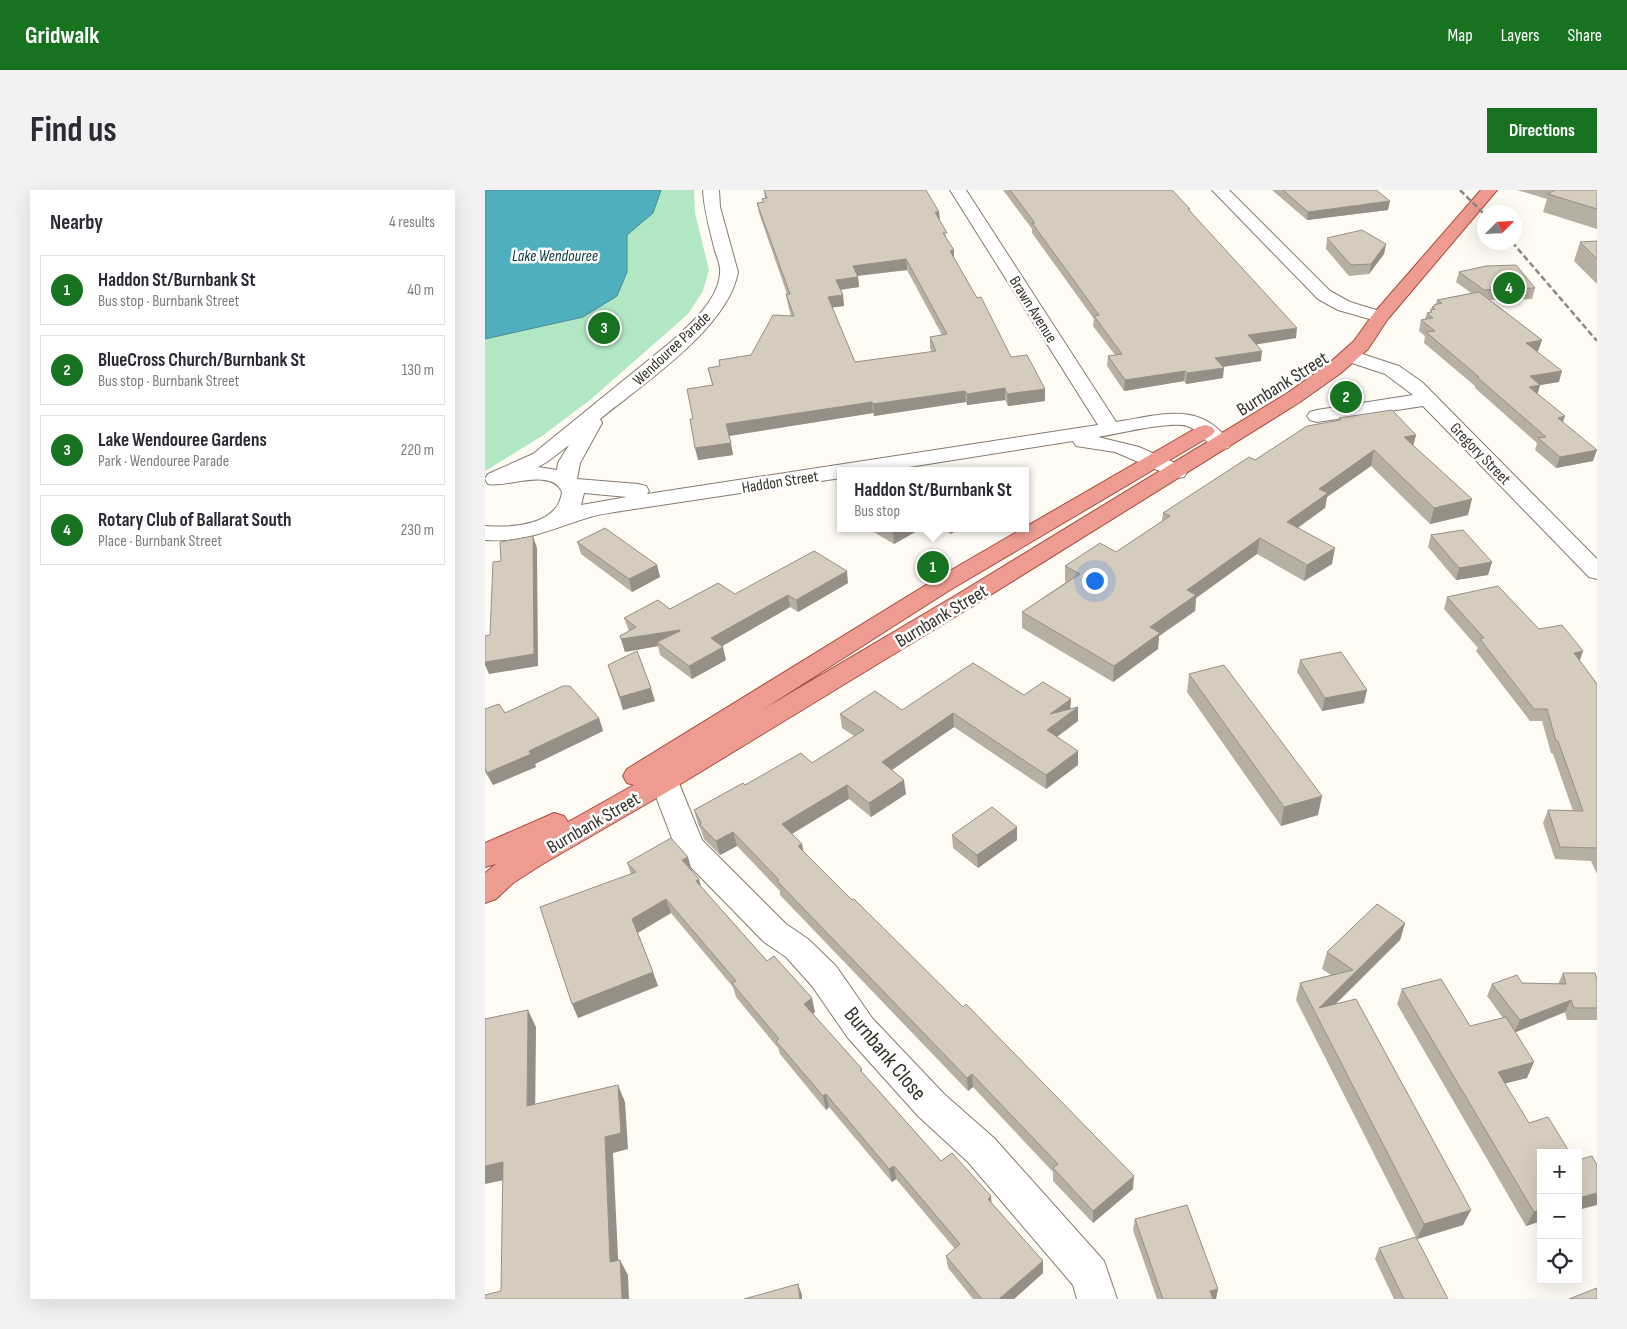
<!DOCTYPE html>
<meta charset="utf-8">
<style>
:root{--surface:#fff;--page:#f2f2f3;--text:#2b2b33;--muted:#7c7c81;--line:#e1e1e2;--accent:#177320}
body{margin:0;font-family:"Sofia Sans Condensed",sans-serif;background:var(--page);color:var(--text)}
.controls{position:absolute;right:15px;bottom:15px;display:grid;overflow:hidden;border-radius:0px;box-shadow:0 5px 20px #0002}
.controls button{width:45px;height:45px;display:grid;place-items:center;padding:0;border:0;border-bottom:1px solid var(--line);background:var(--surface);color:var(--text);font:25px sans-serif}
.compass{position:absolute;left:992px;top:15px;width:45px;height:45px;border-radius:50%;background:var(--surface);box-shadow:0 5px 20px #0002;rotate:66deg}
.you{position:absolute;left:609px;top:390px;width:18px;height:18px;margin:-12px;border:4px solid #fff;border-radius:50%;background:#1a73e8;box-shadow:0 0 0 8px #1a73e833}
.badge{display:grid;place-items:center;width:32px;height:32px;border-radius:50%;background:var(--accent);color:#fff;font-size:16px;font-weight:700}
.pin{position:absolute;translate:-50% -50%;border:2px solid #fff;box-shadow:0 1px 5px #0006}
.popup{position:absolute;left:352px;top:277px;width:192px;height:65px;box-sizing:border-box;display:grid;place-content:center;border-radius:0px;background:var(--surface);filter:drop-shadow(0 1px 4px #0005);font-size:16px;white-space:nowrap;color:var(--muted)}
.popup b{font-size:19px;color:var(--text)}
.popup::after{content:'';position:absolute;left:50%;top:100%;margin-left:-10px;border:10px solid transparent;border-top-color:var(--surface)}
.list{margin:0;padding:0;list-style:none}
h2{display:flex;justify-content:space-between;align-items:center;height:65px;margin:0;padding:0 20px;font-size:21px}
h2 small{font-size:16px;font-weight:400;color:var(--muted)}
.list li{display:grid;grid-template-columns:32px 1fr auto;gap:15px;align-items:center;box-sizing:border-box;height:70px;margin:0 10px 10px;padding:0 10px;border:1px solid var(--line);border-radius:0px}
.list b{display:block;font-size:19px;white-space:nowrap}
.list p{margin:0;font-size:16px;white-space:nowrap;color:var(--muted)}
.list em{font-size:16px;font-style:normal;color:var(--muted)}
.icon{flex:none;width:28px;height:28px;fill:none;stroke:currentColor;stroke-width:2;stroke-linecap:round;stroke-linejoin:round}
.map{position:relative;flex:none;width:1112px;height:1109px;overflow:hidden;border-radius:0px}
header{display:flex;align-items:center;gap:30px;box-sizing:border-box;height:70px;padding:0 25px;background:var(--accent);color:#fff}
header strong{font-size:24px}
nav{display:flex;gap:28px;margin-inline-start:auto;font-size:18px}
.intro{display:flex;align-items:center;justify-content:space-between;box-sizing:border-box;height:120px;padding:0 30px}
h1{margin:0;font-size:35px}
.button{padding:12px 22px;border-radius:0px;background:var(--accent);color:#fff;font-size:18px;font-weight:700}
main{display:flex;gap:30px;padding:0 30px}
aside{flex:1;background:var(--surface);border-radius:0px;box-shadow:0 5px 20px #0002}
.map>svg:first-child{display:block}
.green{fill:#b1e8c3}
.water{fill:#4fafbf;stroke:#478993}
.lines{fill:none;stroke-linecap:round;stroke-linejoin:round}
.minor-casing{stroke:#857b6f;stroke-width:2}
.major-casing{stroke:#a64c3d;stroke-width:2}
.minor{fill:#fff;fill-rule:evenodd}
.major{fill:#ee9c91;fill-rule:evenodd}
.rail{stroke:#8c8882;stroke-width:2.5;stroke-dasharray:6 3;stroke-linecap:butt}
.wall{fill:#b8afa3;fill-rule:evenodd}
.shaded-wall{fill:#968f85}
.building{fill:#d6ccbe;stroke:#968f85;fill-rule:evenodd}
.labels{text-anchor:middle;stroke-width:5;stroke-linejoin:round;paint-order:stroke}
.far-water-label{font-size:16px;font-style:italic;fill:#08373e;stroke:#fff}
.far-street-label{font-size:16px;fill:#35312b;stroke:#fff}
.street-label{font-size:19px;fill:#35312b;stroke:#fff}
.near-street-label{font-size:22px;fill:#35312b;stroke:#fff}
</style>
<header>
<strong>Gridwalk</strong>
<nav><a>Map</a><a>Layers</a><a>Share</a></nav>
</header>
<div class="intro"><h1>Find us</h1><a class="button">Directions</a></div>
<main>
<aside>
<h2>Nearby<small>4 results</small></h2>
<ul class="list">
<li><span class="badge">1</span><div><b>Haddon St/Burnbank St</b><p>Bus stop · Burnbank Street</p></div><em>40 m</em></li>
<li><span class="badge">2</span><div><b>BlueCross Church/Burnbank St</b><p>Bus stop · Burnbank Street</p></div><em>130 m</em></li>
<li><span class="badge">3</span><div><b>Lake Wendouree Gardens</b><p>Park · Wendouree Parade</p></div><em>220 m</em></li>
<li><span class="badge">4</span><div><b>Rotary Club of Ballarat South</b><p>Place · Burnbank Street</p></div><em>230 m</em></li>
</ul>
</aside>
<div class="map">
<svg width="1112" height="1109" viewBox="0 0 1112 1109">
<rect width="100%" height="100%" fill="#fefaf4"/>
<polygon class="green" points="176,0 209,0 210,23 224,80 218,101 203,124 105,210 57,246 0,281 0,149 98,127 142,82 142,45 168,23"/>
<polygon class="water" points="0,0 176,0 168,23 142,45 142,82 132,106 98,127 0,149"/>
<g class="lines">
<g class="minor-casing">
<g id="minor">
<path d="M218 0H234L235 17 253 82C243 138 158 194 115 229L117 233 95 273 92 289 153 294 161 296 164 301 162 304 613 235 465 0H481L631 232C676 225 716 210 746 254L743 258C723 263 720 242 702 236 685 231 632 244 613 247L654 257 699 277 702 282 699 287 691 288 630 262 591 256 588 251 399 281H356V288L136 321C126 323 115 324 105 327 68 338 41 353 0 350V336C26 338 73 336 77 302 67 277 21 298 3 294L0 289 3 284 48 264 187 151C205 135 234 109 235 83 236 76 232 67 230 61 225 40 219 21 218 0ZM84 255 73 273 72 280 53 277 62 272ZM99 303 142 307 96 315Z"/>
<polygon points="727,0 744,0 845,101 865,112 901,123 904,127 901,131 895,132 853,120 833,109"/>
<polygon points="865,160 914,176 937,192 1112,369 1112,389 1104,387 938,216 832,232 825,230 822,226 825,222 832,220 928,205 900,184 858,170 856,166 858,162"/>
<polygon points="179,581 189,584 193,591 217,650 301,734 323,749 351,776 387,828 459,904 509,948 619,1071 632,1109 592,1109 588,1095 483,972 433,926 363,848 327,796 301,767 279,752 193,664 165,591 169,584"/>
</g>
</g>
<g class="major-casing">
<polygon id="major" points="996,0 1012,0 902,130 883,159 856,183 815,212 491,414 189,598 56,675 28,693 11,709 0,713 0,683 11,674 0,677 0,653 69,623 79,626 83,632 149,595 142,593 138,586 142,579 449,390 713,237 720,235 727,237 730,241 727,245 465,400 277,520 473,404 801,204 842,175 869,151 889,123"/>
</g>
<use href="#minor" class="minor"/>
<use href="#major" class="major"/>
<g class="rail">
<polyline points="975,0 999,24"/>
<polyline points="1027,52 1112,151"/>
</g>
</g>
<g class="wall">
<path d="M279 0 454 22 455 31 462 49 469 60V68L526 167 560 199V211L523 216 520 210 482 215 481 212 389 226 388 223 244 246 248 265 213 270 208 229 227 195 223 178 235 176 234 170 266 165 306 126 303 115 301 104H302L274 23 272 13 278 12 277 9 280 8ZM422 80 457 145 445 147V158L447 162 370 172 347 117 359 116 358 105 355 100 374 97 373 86Z"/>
<polygon points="518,0 687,0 811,148 771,154 776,171 738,177 738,188 701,194 699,191 639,201 622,176 623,166 630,165 608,136 609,129 547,43 547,39"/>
<polygon points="787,0 891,0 903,20 822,30"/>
<polygon points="1032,0 1112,0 1112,39 1058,22 1062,9"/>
<polygon points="842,48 901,54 899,64 884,84 864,86 841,59"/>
<polygon points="1112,51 1112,94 1089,71 1095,52"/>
<polygon points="974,82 1050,98 1047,109 1005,110 1057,150 1053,161 1052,161 1074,192 1055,195 1052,204 1078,232 1108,271 1071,278 1050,260 1052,253 990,198 990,196 939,153 940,146 934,141 936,130 940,129 942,123 944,123 947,117 949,116 949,115 951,114 952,110 986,103 971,92"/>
<polygon points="854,228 931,245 928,255 983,325 945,334 886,276 842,307 840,318 813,338 847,374 819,391 772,364 711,408 710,421 674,446 673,459 628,492 537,438 537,422 581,392 580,391 580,376 631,362 677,331 678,323 770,270 853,230"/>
<polygon points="382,338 437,338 409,354"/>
<polygon points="456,338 475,338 466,344"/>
<polygon points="946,345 1007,372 1003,385 971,390 943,357"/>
<polygon points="92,352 172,375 175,387 147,402 96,364"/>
<polygon points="363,393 313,422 305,417 237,456 241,470 207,489 175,465 173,456 140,462 135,446 144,441 139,428 250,404"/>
<polygon points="962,407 1054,439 1095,471 1112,494 1112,684 1106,671 1070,669 1058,633 1063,620 1088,621 1068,564 1066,563 1057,531 1045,531 991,461 993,458 959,419"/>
<polygon points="815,470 879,513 837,521 812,482"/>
<polygon points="123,475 170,511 138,520"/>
<polygon points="704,484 833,625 796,636 702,502"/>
<polygon points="539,505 586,509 585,519 593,531 572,547 593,575 561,599 469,537 407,580 421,604 386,627 364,609 307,644 319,662 648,999 608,1033 568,991 568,982 488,897 483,901 295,705 295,701 252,656 235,665 219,649 216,640 213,634 209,620 260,595 327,573 369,546 357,538 355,524 417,520"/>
<polygon points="0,519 20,523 114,528 118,541 50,574 51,577 8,595 0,582"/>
<polygon points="532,637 532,650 493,678 468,658 467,645"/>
<polygon points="142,673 207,681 216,697 282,771 330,822 328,824 377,879 377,882 456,971 507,1014 558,1071 558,1083 529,1109 488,1109 463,1078 461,1066 470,1059 411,989 407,992 344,917 341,920 295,864 293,858 251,807 248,797 186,723 153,743 173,796 93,828 146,684"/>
<polygon points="920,733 915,750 851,814 978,1035 932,1049 811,810 815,793 846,785 837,779 842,762"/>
<polygon points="1078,783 1112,790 1112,830 1082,830 1080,822 1030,842 1042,888 1020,893 1056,1031 1041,1036 912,814 917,799 985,836 1018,828 1002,806 1007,794 1037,793 1073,794"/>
<polygon points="650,1029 733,1099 731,1109 672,1109 648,1040"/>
<polygon points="894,1058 963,1109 909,1109 890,1069"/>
</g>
<g class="shaded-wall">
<polygon points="905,11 903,20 822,30 823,22"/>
<polygon points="450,22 454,22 455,32"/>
<polygon points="901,54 899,64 884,84 886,74"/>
<polygon points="469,60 469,71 465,61"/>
<polygon points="421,69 422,80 369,86 368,76"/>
<polygon points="373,87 374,97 352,100 351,90"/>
<polygon points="358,105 359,116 344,118 343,107"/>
<polygon points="812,138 811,148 762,156 763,145"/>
<polygon points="1057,150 1053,161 1038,163 1041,153"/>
<polygon points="777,161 776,171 729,178 730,168"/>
<polygon points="739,178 738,188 701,194 702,183"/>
<polygon points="700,181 699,191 639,201 640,190"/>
<polygon points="1077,181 1074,192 1055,195 1052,206 1040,208 1045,186"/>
<polygon points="520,198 520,210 482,215 482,204"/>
<polygon points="560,199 560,211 523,216 522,204"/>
<polygon points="480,201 481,212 389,226 388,214"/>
<polygon points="387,212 388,223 243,246 241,234"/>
<polygon points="1080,226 1076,238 1073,228"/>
<polygon points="931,245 927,260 919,247"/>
<polygon points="246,253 248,265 213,270 210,258"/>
<polygon points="889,260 886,276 842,307 840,318 799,347 802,332 834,299"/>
<polygon points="1112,260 1108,271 1071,278 1075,267"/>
<polygon points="987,309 983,325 945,334 949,318"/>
<polygon points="414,338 437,338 409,354 408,342"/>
<polygon points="465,338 475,338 466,344"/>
<polygon points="48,346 52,358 53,476 4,484 0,475 0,472"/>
<polygon points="775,348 772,364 711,408 710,421 674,446 673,459 628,492 629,476 702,400"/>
<polygon points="850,358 847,374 819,391 822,375"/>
<polygon points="1007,372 1003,385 971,390 974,378"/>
<polygon points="172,375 175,387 147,402 144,389"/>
<polygon points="362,381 363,393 313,422 311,410"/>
<polygon points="303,405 305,417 229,461 226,448"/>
<polygon points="195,440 198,452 172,452 173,456 140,462 136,449"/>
<polygon points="238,457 241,470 207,489 204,476"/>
<polygon points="1098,461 1094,473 1089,463"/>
<polygon points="166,498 170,511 138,520 135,507"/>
<polygon points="882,500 879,513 837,521 840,508"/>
<polygon points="586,509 585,523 593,517 593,531 562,554 562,540 565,524"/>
<polygon points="468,523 469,537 398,586 397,572"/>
<polygon points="114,528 118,541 50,574 51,577 8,595 2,583 44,561"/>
<polygon points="593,561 593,575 561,599 561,585"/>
<polygon points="419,590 421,604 386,627 384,613"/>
<polygon points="362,595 364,609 300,648 297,634"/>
<polygon points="837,606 833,625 796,636 799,617"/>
<polygon points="532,637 532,650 493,678 492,665"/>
<polygon points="248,642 252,656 235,665 231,651"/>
<polygon points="317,654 320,668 313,656"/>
<polygon points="203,667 207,681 197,670"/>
<polygon points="214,689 218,704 211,691"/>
<polygon points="181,709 186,723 152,743 147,729"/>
<polygon points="920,733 915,750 834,830 834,818"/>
<polygon points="168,782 173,796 93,828 87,814"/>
<polygon points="327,808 330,822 322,828 319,814"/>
<polygon points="1086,810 1080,822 1029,843 1035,830"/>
<polygon points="43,820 51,837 50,933 42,916"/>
<polygon points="1049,872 1042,888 1006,897 1013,882"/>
<polygon points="487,884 488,897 483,901 482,888"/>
<polygon points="133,895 140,912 143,959 128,963 134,1087 125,1072 120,947"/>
<polygon points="341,904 344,917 341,920 338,906"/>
<polygon points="18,972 28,988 0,994 0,976"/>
<polygon points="409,976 411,989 407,992 404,979"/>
<polygon points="649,986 648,999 608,1033 608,1021"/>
<polygon points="1112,1003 1112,1015 1093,1020 1093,1008"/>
<polygon points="506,1006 507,1019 503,1009"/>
<polygon points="1056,1019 1056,1031 1041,1036 1049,1022"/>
<polygon points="986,1020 978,1035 932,1049 939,1034"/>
<polygon points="135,1070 143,1085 144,1109 137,1109"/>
<polygon points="558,1071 558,1083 529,1109 514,1109"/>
<polygon points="313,1094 317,1105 317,1109 315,1109"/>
<polygon points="733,1099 731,1109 724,1109 725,1101"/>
</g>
<g class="building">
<path d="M279 0H441L454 22H450L462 43H458L469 60 465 61 492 108 496 107 526 167 542 165 560 199 522 204 520 198 482 204 480 201 388 214 387 212 241 234 246 253 210 258 205 229H208L202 199 228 195 223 178 235 176 234 170 266 165 288 125 309 126 301 104H305L272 13 279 12 277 9 282 8ZM421 69 462 144 445 147 451 161 370 172 343 107 358 105 351 90 373 87 368 76Z"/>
<polygon points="525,0 687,0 705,19 703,19 812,138 763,145 777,161 730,168 739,178 702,183 700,181 640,190 623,166 637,164 609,126 614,125 547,33 550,33"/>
<polygon points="798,0 891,0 905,11 823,22"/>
<polygon points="1070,0 1112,0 1112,19 1063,4"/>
<polygon points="877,40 901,54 886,74 866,75 842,48"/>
<polygon points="1112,51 1112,69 1095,52"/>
<polygon points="1031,75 1050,98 999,100 974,82 1001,76"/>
<polygon points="994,102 1057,150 1041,153 1077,181 1045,186 1055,195 1044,197 1080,226 1073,228 1112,260 1075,267 1053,248 1061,247 992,187 994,187 941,142 950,141 936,130 948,128 942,123 947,122 945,120 950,119 947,117 950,116 949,115 957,113 952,110"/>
<polygon points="907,220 931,245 919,247 987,309 949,318 889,260 834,299 843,303 802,332 850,358 822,375 775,348 702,400 711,405 665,437 675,443 629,476 537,422 595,384 580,376 615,353 631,362 685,326 678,323 764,267 770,270 822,236 856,230 854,228"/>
<polygon points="120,338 172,375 144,389 92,352"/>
<polygon points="402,338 414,338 408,342"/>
<polygon points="978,340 1007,372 974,378 946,345"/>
<polygon points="48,346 49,464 0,472 0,446 5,445 8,372 16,371 15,352"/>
<polygon points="329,361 362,381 311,410 303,405 226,448 238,457 204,476 172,452 195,441 195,440 136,449 135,446 151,437 139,428 173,410 185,419 233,393 250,404"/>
<polygon points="1013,396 1054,439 1077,435 1098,461 1089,463 1112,494 1112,658 1075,657 1063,620 1098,621 1073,551 1071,551 1062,519 1049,519 995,449 999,448 962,407"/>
<polygon points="152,461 166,498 135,507 123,475"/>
<polygon points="856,462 882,500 840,508 815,470"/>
<polygon points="488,473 539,505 558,492 586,509 565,524 593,517 562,540 593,561 561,585 468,523 397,572 419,590 384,613 362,595 297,634 317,654 313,656 367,710 369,709 478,817 481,814 649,986 608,1021 568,978 573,974 487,884 482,888 292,691 294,690 248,642 231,651 215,635 216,632 209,620 258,593 260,595 316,563 327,573 379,540 355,524 390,501 417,520"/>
<polygon points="739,475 837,606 799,617 704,484"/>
<polygon points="78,496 85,496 114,528 44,561 46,564 2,583 0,578 0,519 14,514 20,523"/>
<polygon points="507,617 532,637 492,665 467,645"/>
<polygon points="186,648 203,667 197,670 214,689 211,691 282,771 289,766 327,808 319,814 377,879 375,880 456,971 467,963 506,1006 503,1009 558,1071 514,1109 497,1109 461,1066 475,1054 409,976 404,979 341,904 338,906 291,851 294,849 247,793 251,791 181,709 147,729 168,782 87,814 55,717 151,682 142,673"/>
<polygon points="892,714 920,733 834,818 871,809 986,1020 939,1034 815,793 868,780 842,762"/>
<polygon points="1078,783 1110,783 1112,790 1112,818 1089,818 1086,810 1035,830 1007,794 1032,785 1037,793 1081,794"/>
<polygon points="956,789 985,836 1021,827 1049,872 1013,882 1044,933 1063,927 1085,963 1056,963 1056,1019 1049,1022 917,799"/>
<polygon points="43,820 42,916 133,895 136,943 120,947 125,1072 135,1070 137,1109 0,1109 0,1105 16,1101 18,972 0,976 0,829"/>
<polygon points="1107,966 1112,975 1112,1003 1093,1008 1093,970"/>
<polygon points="702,1015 733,1099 725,1101 728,1109 678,1109 650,1029"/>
<polygon points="931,1047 963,1109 919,1109 894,1058"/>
<polygon points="313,1094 315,1109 259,1109"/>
<polygon points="1112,1098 1112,1109 1084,1109"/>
</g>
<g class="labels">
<g class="far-water-label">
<text x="70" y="71">Lake Wendouree</text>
</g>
<g class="far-street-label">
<text transform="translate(549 119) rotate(58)" y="6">Brawn Avenue</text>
<text transform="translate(186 158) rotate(-43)" y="6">Wendouree Parade</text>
<text transform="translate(996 263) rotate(46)" y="6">Gregory Street</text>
<text transform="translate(295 291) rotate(-9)" y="6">Haddon Street</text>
</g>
<g class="street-label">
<text transform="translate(797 193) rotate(-32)" y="7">Burnbank Street</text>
<text transform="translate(456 425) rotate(-31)" y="7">Burnbank Street</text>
<text transform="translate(108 632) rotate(-30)" y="7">Burnbank Street</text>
</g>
<g class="near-street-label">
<text transform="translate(401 863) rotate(50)" y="8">Burnbank Close</text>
</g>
</g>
</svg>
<div class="controls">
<button>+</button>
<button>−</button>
<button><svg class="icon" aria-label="locate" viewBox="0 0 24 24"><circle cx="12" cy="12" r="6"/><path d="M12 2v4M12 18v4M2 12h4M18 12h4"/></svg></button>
</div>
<svg class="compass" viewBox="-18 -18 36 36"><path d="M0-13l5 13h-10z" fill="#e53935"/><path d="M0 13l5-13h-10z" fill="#7c7c81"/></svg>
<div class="you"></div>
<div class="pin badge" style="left:448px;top:377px">1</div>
<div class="popup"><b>Haddon St/Burnbank St</b>Bus stop</div>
<div class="pin badge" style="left:861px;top:207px">2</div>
<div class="pin badge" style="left:119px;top:138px">3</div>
<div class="pin badge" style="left:1024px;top:98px">4</div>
</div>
</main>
